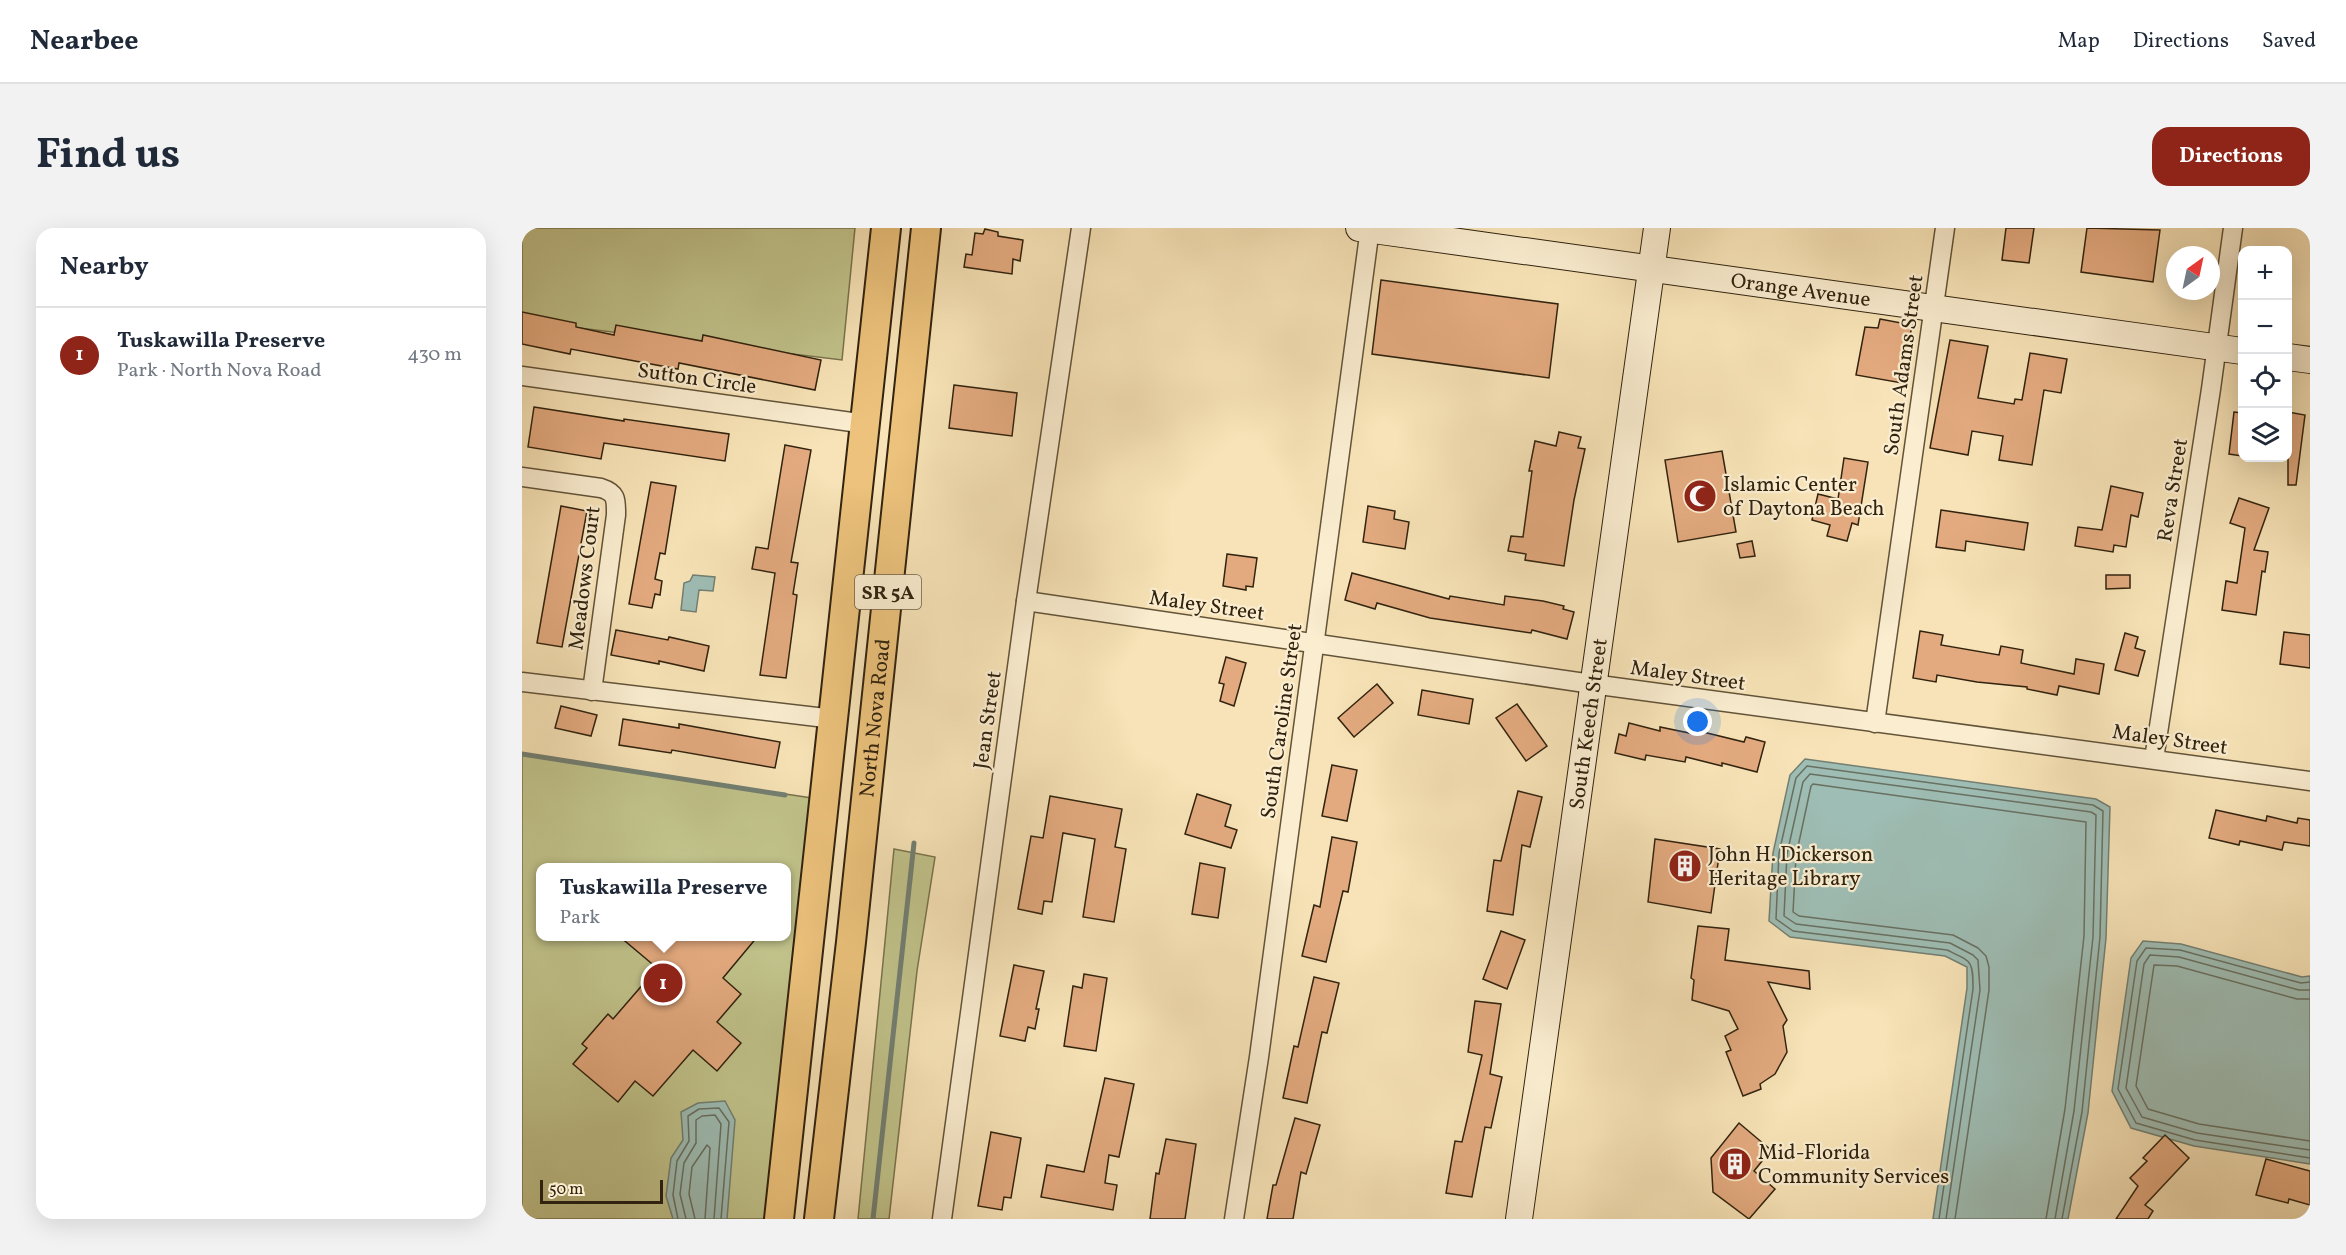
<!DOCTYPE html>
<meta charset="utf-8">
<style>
:root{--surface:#fff;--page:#f2f2f3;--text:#1f2937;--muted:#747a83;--line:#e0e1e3;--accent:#8f2418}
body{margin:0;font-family:Vollkorn,serif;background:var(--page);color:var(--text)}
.controls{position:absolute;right:18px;top:18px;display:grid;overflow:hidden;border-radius:12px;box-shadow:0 6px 24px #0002}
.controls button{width:54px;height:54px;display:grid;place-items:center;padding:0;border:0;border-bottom:2px solid var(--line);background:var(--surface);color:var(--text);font:30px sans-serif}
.compass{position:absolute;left:1644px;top:18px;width:54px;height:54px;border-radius:50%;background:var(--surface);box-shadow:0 6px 24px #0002;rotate:33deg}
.scale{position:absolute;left:18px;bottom:15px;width:123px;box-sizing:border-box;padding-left:6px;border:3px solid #31230f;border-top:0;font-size:16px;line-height:21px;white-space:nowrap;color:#31230f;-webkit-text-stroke:4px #faedd0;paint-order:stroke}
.you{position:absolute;left:1176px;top:494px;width:21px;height:21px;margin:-15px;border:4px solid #fff;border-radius:50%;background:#1a73e8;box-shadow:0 0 0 9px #1a73e833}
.badge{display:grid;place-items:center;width:39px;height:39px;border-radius:50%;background:var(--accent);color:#fff;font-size:20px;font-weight:700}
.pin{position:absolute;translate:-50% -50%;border:3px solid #fff;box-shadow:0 2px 6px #0006}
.popup{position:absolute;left:14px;top:635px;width:255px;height:78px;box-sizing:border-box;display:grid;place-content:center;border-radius:12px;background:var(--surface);filter:drop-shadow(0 2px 4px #0005);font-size:20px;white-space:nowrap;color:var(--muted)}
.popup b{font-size:22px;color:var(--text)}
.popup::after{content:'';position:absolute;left:50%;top:100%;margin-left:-12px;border:12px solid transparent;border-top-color:var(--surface)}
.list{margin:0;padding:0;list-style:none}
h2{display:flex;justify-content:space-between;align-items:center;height:78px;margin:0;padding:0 24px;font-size:26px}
h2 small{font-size:20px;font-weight:400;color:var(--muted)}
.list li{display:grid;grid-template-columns:39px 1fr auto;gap:18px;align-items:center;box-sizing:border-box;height:96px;padding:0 24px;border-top:2px solid var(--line)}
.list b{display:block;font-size:22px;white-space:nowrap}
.list p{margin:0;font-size:20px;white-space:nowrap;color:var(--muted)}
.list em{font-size:20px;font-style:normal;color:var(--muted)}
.icon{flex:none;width:33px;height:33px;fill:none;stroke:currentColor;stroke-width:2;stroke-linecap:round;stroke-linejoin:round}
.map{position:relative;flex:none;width:1788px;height:991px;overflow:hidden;border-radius:18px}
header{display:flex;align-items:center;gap:36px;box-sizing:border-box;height:84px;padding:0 30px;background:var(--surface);border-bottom:2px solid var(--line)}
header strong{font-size:28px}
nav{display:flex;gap:33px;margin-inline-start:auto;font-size:21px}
.intro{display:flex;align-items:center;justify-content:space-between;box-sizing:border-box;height:144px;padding:0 36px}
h1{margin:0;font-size:42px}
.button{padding:15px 27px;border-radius:18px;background:var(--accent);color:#fff;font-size:21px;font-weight:700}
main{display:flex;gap:36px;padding:0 36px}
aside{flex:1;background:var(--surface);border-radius:18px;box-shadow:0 6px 24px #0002}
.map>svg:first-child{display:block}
.green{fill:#c1c38b;stroke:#79734d;stroke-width:1.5;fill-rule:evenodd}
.water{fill:#9ebdb4;stroke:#727f72;stroke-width:1.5}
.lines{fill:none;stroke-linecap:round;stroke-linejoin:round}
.shore{stroke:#687062;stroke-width:1.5}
.stream{stroke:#727f72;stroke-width:5}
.building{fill:#e3aa7f;stroke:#31230f;stroke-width:1.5}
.street-casing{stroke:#625339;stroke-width:21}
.secondary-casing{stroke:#31230f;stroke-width:28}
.primary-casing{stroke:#31230f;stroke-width:32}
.street{stroke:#faedd0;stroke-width:18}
.secondary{stroke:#faedd0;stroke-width:26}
.primary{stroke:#ecc27c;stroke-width:28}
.labels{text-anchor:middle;stroke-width:4.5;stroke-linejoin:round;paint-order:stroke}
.shield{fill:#faedd0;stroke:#6d6049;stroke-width:1.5}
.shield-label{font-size:20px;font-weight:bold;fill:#31230f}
.street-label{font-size:21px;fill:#31230f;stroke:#faedd0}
.poi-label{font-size:21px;fill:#31230f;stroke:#faedd0;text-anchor:start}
</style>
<header>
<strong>Nearbee</strong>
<nav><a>Map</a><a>Directions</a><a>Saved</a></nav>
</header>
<div class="intro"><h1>Find us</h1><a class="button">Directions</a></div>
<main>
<aside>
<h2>Nearby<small></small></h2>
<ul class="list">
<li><span class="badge">1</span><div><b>Tuskawilla Preserve</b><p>Park · North Nova Road</p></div><em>430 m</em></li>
</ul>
</aside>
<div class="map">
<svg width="1788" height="991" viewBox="0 0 1788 991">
<rect width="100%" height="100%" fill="#f7e3b7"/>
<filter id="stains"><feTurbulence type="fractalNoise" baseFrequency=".00333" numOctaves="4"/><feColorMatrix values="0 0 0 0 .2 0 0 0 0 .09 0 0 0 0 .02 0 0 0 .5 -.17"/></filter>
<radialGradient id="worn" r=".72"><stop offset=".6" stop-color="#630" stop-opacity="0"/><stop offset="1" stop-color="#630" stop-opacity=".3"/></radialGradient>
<g class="green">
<polygon points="0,0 333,0 320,132 0,93"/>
<path d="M0 526 303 572 257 991H0ZM18 640H264V708H18Z"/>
<polygon points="372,621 413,629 395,743 367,991 336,991"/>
</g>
<g class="water">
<polygon points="171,347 193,349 191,363 177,362 174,384 159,382 162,355 168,353"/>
<polygon points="1283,531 1574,571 1588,579 1584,710 1566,885 1546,991 1411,991 1445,760 1445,739 1423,728 1268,709 1247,693 1251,625 1268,547"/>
<polygon points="1621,713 1659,716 1780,749 1788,748 1788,936 1672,918 1609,900 1590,863 1609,730"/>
<polygon points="203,873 213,892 205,991 151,991 144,968 149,930 161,912 159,884 176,875"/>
</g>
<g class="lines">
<g class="shore">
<polyline points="1788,754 1779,755 1658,722 1624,720 1615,733 1596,861 1614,895 1673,912 1788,930"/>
<polyline points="1788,762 1777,762 1657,729 1628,727 1622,736 1604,860 1620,889 1675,905 1788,922"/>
<polyline points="1788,771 1775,771 1655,738 1632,737 1614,858 1626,881 1677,896 1788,913"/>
<polyline points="156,991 151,967 155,933 167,913 166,888 177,881 197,880 207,894 199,991"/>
<polyline points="164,991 158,966 162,935 174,915 174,892 180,888 193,887 199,896 192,991"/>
<polyline points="173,991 167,966 170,939 185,917 188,920 183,991"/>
<path d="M1417 991 1451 761C1451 732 1450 734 1425 722L1271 703 1254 691 1257 625 1274 550 1285 538 1571 577 1581 583 1578 709 1560 884 1540 991"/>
<polyline points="1424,991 1458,762 1456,732 1451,727 1428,715 1274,696 1262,688 1265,626 1281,554 1288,546 1569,584 1574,587 1571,709 1552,883 1533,991"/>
<polyline points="1433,991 1467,762 1467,739 1464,728 1456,720 1431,707 1277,688 1271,684 1274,628 1289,558 1291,556 1564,594 1562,708 1543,881 1524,991"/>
</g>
<g class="stream">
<polyline points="0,526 263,567"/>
<polyline points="351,991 392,615"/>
</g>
</g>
<g class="building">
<polygon points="1484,0 1512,0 1507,35 1480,32"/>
<polygon points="1565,0 1638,2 1631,54 1559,44"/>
<polygon points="463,1 476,4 476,8 501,12 498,33 491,31 490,46 442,39 444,26 450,27 453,5 461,6"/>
<polygon points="859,52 1036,76 1027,150 850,126"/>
<polygon points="0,84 54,95 54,99 92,107 94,97 180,113 181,107 299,132 293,162 157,135 156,141 49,121 48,126 0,116"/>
<polygon points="1358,91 1390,97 1380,155 1334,147 1343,99 1356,100"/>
<polygon points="1428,112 1466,118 1456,170 1492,176 1493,171 1500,172 1508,125 1545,131 1539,165 1522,162 1510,237 1477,232 1481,208 1450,203 1446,227 1408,220"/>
<polygon points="432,157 495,165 490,208 427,200"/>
<polygon points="12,179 102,193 102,191 207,206 203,233 82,215 79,231 6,219"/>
<polygon points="1712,184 1720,185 1720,228 1707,226"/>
<polygon points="1766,184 1783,187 1774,257 1766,257"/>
<polygon points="1037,204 1059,209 1056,220 1063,221 1052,272 1042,338 1003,332 1004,326 986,323 989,308 1001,309 1010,243 1007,243 1013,213 1034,218"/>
<polygon points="263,217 289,222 269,334 276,335 271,366 275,367 264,450 238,447 253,345 230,341 234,319 246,321"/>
<polygon points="1200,223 1214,304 1156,314 1143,232"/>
<polygon points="1322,230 1346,234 1336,297 1330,295 1325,313 1305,308 1308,297 1290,292 1296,266 1316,271"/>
<polygon points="129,254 154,258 143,326 138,325 133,351 140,353 138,367 133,366 130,380 107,376"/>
<polygon points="1589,258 1621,265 1616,289 1609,287 1604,319 1592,317 1591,324 1553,318 1556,299 1580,302"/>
<polygon points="1717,270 1747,280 1732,322 1746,324 1743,344 1740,343 1734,387 1700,382 1704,353 1715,355 1723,300 1708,295"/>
<polygon points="39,278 65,283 40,419 15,415"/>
<polygon points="846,278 873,283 872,291 887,294 883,321 841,314"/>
<polygon points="1419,282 1506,295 1502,322 1444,313 1443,323 1414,319"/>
<polygon points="1230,313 1233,328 1218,330 1215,316"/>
<polygon points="705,326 735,330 731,359 724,358 724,362 701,358"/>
<polygon points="830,345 927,371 928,368 982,377 983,368 1021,373 1042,378 1041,381 1052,384 1045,411 1010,402 1009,405 908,390 855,375 853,381 823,372"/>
<polygon points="1584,347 1608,347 1608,360 1584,361"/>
<polygon points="94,402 146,412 147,409 187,418 182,443 137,433 137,436 89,427"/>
<polygon points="1398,403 1421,407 1419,417 1477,427 1479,418 1501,422 1499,435 1552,446 1554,431 1582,436 1577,466 1537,458 1535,467 1505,461 1505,459 1455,454 1415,447 1414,454 1391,450"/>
<polygon points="1762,404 1788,407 1788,440 1758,436"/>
<polygon points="1603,405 1616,409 1613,420 1623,423 1616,448 1593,442"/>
<polygon points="704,429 724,435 712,478 698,473 702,456 697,455"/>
<polygon points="855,456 871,475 832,509 816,490"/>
<polygon points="900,462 951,471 947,496 896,487"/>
<polygon points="995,476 1025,518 1004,533 974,490"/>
<polygon points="39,478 75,487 69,508 33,500"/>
<polygon points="101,491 157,500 157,496 258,514 253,540 150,522 149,525 97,517"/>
<polygon points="1107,495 1138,503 1138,499 1177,507 1177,503 1222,514 1224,509 1243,514 1235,544 1200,535 1200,538 1164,529 1163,534 1124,527 1123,532 1093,525 1097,506 1104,508"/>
<polygon points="810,537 835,542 825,593 800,588"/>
<polygon points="996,563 1020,569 1008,619 1000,617 991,687 965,683 972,632 979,633"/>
<polygon points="675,566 709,577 703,598 715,602 709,620 663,606"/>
<polygon points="528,568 600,581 593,619 604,621 592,694 561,689 573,611 541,605 530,674 522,673 520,686 496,681 509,608 521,610"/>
<polygon points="1694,582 1744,593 1745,588 1775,595 1776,590 1788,592 1788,618 1762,614 1760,622 1718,613 1717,617 1687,610"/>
<polygon points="810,609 835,614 826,664 821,663 804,734 780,728 792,677 798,679"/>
<polygon points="1133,611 1198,621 1189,685 1126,674"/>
<polygon points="678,635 703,640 696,690 670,686"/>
<polygon points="1176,698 1207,701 1203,732 1287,743 1288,761 1246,754 1265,792 1261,798 1265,824 1253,846 1238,856 1239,861 1221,868 1204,824 1209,822 1203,808 1216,801 1207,783 1170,772 1172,752 1169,750"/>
<polygon points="979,703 1003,712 985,761 961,751"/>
<polygon points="97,708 236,708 201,750 219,766 195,794 219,815 195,843 171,822 131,868 113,853 96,874 51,836 65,820 60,816 86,786 91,791 135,740"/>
<polygon points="492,737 522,743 514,781 517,781 513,801 506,799 503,813 478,808"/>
<polygon points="562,746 585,750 574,823 542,818 551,758 560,760"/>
<polygon points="792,749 817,755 805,805 800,804 785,875 761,870 772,818 776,819"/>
<polygon points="953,773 979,776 968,846 980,849 969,900 963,899 950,969 924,965 933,913 940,914 960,827 946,824"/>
<polygon points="583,850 612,856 597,929 587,927 583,955 595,957 591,982 519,969 525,937 562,944"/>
<polygon points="773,890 798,897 784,946 779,944 771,991 745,991 751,957 754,957"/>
<polygon points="1217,895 1249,922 1232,943 1253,961 1227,991 1191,964 1189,930"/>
<polygon points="469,904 499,910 489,970 482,969 480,982 456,978"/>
<polygon points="1643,907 1667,930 1623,977 1631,983 1626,991 1594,991 1616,958 1608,950 1625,933 1621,930"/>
<polygon points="644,911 674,916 663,991 628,991 634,945 637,946"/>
<polygon points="1744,931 1788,943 1788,977 1767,971 1766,975 1734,967"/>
</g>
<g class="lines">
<g class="street-casing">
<g id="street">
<polyline points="0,148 344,196"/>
<path d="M0 249 79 260C95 265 94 272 94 287L70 463"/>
<polyline points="504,373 1070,456 1788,553"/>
<polyline points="0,454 312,491"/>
<polyline points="1353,495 1423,0"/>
<polyline points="1632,531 1689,161 1711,0"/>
<polyline points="420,991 504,373 559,0"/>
<polyline points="712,991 737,829 848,0"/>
</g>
</g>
<g class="secondary-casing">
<g id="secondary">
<path id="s1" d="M837 0 1720 123"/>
<polyline points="1766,129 1788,132"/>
<path id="s2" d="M997 991 1135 0"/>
</g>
</g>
<g class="primary-casing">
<g id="primary">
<polyline points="257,991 364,0"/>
<path id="s3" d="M297 991 329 714 404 0"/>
</g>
</g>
<use href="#street" class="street"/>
<use href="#secondary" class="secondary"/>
<use href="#primary" class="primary"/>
</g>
<defs>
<g id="mosque-disc" transform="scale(1.725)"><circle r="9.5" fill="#8f2418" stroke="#faedd0"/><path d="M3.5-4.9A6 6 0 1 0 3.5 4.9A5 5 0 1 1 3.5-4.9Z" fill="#fff"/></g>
<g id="building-disc" transform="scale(1.725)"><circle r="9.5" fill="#8f2418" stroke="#faedd0"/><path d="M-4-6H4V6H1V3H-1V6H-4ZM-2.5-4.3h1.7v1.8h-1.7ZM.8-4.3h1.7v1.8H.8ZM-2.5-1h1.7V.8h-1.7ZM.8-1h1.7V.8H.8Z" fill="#fff"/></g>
</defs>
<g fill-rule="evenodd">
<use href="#mosque-disc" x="1178" y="268"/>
<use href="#building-disc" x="1163" y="638"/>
<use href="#building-disc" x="1213" y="936"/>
</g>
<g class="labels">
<rect class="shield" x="333" y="347" width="66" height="34" rx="4.5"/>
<g class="shield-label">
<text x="366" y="371">SR 5A</text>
</g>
<g class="street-label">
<text dy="7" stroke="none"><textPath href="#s1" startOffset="446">Orange Avenue</textPath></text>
<text transform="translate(1381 137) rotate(-82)" y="7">South Adams Street</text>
<text transform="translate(175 150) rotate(8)" y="7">Sutton Circle</text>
<text transform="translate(1650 262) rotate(-81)" y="7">Reva Street</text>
<text transform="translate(62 350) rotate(-83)" y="7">Meadows Court</text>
<text transform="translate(685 377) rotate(8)" y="7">Maley Street</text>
<text transform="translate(1166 447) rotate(8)" y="7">Maley Street</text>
<text dy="7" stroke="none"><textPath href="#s3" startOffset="504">North Nova Road</textPath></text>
<text transform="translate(465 492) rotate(-82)" y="7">Jean Street</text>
<text transform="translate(759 493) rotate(-82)" y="7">South Caroline Street</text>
<text dy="7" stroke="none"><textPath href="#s2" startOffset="500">South Keech Street</textPath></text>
<text transform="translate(1648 511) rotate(8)" y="7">Maley Street</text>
</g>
<g class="poi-label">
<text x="1201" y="263">Islamic Center<tspan x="1201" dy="24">of Daytona Beach</tspan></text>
<text x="1186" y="633">John H. Dickerson<tspan x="1186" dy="24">Heritage Library</tspan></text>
<text x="1236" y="931">Mid-Florida<tspan x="1236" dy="24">Community Services</tspan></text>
</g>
</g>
<rect width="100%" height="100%" filter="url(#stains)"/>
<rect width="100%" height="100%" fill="url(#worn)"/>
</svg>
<div class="controls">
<button>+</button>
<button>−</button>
<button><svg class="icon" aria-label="locate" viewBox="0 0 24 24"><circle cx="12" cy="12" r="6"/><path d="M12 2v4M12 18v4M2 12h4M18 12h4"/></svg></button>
<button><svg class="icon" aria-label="layers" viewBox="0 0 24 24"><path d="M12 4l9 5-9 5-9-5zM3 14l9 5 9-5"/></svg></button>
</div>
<svg class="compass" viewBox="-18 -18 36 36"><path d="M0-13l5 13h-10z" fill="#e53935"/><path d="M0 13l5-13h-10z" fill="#747a83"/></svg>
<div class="scale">50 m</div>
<div class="you"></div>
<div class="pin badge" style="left:141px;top:755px">1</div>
<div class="popup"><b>Tuskawilla Preserve</b>Park</div>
</div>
</main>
